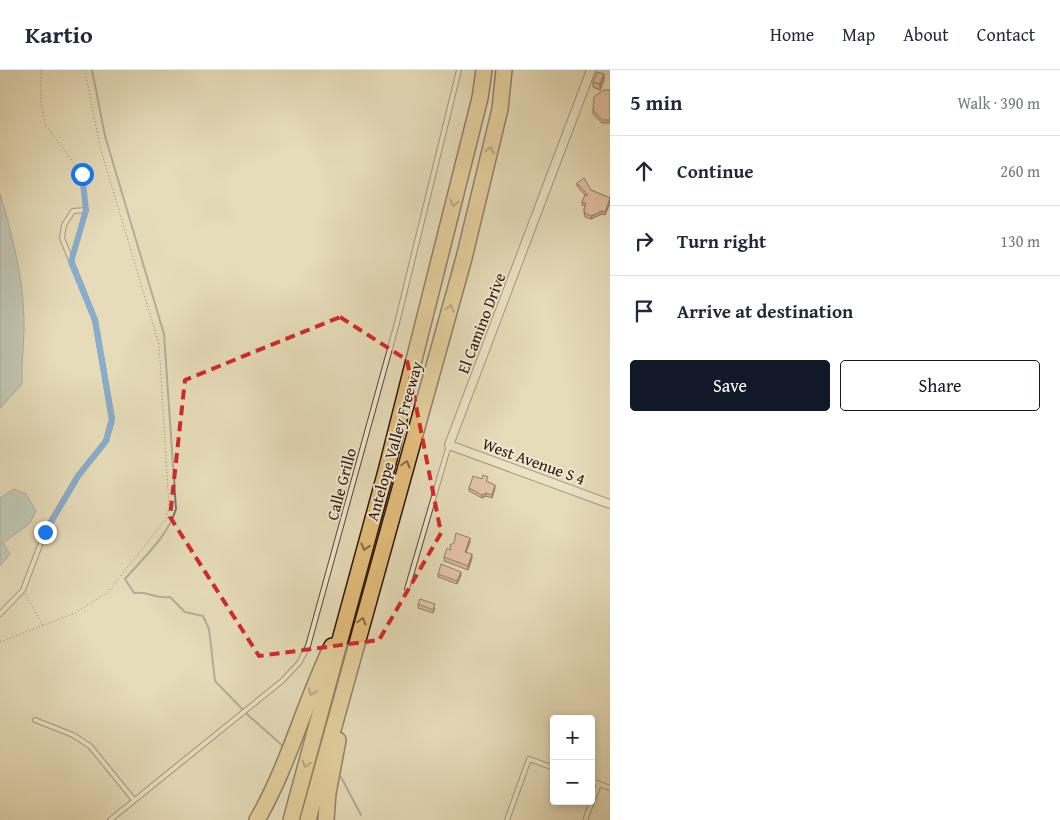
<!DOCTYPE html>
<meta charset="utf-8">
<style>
:root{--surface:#fff;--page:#f2f2f3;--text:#1f2937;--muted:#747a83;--line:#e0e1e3;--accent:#111827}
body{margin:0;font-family:"Gentium Book Plus",serif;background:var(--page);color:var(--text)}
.controls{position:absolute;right:15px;bottom:15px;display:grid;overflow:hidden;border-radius:5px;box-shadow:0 2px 8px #0003}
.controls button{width:45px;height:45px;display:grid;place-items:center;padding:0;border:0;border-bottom:1px solid var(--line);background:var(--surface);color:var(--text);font:25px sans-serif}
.stop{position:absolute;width:15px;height:15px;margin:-11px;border:4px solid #1a73e8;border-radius:50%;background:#fff}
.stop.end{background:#1a73e8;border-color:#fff;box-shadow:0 1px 5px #0008}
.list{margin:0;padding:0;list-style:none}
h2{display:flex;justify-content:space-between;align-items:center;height:65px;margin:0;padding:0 20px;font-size:21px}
h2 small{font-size:16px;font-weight:400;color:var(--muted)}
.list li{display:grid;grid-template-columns:32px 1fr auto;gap:15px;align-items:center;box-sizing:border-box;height:70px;padding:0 20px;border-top:1px solid var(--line)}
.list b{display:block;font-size:19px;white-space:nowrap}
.list em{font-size:16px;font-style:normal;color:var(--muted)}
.actions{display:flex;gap:10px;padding:15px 20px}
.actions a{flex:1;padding:11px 0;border:1px solid var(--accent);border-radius:5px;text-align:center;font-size:18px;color:var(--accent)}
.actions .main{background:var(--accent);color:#fff}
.icon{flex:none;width:28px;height:28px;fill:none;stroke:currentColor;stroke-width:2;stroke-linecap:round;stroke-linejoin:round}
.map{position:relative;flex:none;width:610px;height:750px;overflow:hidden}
header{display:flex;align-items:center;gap:30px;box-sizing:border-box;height:70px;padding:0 25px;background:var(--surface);border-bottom:1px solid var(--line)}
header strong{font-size:24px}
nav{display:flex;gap:28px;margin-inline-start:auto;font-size:18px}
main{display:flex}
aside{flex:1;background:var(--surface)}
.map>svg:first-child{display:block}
.water{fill:#9cb9bb;stroke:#707773}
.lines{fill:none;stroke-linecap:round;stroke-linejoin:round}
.stream{stroke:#707773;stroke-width:2}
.service-casing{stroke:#5b4634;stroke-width:6}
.minor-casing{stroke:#5b4634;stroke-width:10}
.motorway-casing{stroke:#2d1408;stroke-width:18}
.path{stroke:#2d1408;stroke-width:1;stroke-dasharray:1 2.5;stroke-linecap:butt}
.service{stroke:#efe8d2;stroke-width:4}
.minor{stroke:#efe8d2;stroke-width:8}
.motorway{stroke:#e3be7c;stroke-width:15}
.wall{fill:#c48d7c;stroke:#2d1408}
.shaded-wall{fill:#a07365;stroke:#2d1408}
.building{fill:#e4a490;stroke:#2d1408}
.oneway{stroke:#886942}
.route{stroke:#1a73e8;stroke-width:6}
.marked{fill:none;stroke:#d62828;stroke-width:4;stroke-dasharray:10 6;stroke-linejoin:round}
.labels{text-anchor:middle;stroke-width:4;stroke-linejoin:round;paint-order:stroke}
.street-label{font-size:16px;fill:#2d1408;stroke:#efe8d2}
</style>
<header>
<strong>Kartio</strong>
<nav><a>Home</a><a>Map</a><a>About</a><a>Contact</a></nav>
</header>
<main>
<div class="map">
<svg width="610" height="750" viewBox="0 0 610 750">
<rect width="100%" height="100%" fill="#e6dcb9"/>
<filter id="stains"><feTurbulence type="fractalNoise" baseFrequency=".004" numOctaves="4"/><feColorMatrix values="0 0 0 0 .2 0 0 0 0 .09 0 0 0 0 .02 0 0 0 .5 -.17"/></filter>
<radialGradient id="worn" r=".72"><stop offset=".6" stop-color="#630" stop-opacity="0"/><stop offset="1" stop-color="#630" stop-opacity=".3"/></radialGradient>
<g class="water">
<path d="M0 124C13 167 24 211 24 256 24 276 21 294 22 314L0 338Z"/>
<polygon points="14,419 26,424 36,441 30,453 3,473 10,484 0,496 0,428"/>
</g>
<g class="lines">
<g class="stream">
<path d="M92 0 105 66 164 264 176 439C168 466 143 488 125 509L134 523C151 521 152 529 170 527L185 542 203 546 209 559 215 611 249 646 284 677"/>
<polyline points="337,705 341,707 361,745"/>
</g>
<g class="service-casing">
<g id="service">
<polyline points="407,519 449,375"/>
<polyline points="0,544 23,520 45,462 78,406 106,371 112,349 95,250 62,168 64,155 73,141 86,140"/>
<polyline points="35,650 73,665 90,676 134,730"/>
<polyline points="591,711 610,718"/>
<polyline points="110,750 282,611 299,593 308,576 397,253 459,0"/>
<polyline points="507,750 529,689 554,698"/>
<polyline points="585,750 599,714"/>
</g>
</g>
<g class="minor-casing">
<polyline id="minor" points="591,0 449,375 610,434"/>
</g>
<g class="motorway-casing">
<g id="motorway">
<path d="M257 750C289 695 304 633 332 576"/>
<polyline points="291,750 386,401 480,28 484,0"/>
<polyline points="308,750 464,188 500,39 504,0"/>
<polyline points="326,750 328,723 338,670"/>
</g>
</g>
<g class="path">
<polyline points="41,0 41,33 45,54 82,104 85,134"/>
<polyline points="74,182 84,145"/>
<polyline points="25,524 43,555"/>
<polyline points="0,572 75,543 108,522 166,449 169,438 159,274 100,77 85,0"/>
</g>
<use href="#service" class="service"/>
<use href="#minor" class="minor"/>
<use href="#motorway" class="motorway"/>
</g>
<g class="wall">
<polygon points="604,10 600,20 593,17 593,12"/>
<polygon points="610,20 610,53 602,53 593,44 593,40"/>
<polygon points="577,113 591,120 610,128 610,133 605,145 602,144 591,149 585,147 584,143 584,139 585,136 582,135 582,132 585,125 577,116"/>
<polygon points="487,411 495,418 492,428 486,426 482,428 469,421 469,418"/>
<polygon points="470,472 466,482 472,488 468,500 444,491 444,487 451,479 450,475"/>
<polygon points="438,504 461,505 457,514 438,507"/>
<polygon points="418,534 435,538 433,543 418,538"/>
</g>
<g class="shaded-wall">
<polygon points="604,4 604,10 600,20 600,14"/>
<polygon points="610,130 610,133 605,145 605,142"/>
<polygon points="602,141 602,144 591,149 591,146"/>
<polygon points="495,415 495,418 492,428 492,425"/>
<polygon points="486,423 486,426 482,428 482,425"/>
<polygon points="470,468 470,472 465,485 465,482"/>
<polygon points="472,484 472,488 468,500 468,496"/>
<polygon points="461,502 461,505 457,514 457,511"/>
</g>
<g class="building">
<polygon points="597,2 604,4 600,14 593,12"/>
<polygon points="603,20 610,20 610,50 602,50 593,40 594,27"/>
<polygon points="584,108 591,120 610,128 605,142 602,141 591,146 585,143 584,139 586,133 582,132 585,125 588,125 577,113"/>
<polygon points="483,405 488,407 486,411 495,415 492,425 486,423 482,425 469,418 473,406 482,409"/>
<polygon points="456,463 470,468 465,482 472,484 468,496 444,487 447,478 451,480 450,475 454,473"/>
<polygon points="441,494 461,502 457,511 438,504"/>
<polygon points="420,529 435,534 433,540 418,534"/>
</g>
<defs><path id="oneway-chevron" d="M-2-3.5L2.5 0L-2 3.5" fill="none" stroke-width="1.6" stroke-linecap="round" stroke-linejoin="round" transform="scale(1.25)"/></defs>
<g class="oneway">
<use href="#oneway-chevron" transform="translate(490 80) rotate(-76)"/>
<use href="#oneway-chevron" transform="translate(454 133) rotate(104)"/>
<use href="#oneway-chevron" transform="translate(450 238) rotate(-74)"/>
<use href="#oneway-chevron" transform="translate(406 394) rotate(-74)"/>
<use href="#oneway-chevron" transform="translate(365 477) rotate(105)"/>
<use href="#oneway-chevron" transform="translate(362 551) rotate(-74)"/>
<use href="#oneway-chevron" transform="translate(312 622) rotate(111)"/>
<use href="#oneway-chevron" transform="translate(306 694) rotate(105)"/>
</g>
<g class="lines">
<polyline class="route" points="45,462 78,406 106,371 112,350 95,250 71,192 86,140 82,104"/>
</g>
<path d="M0 0H610V750H0ZM340 247 407 290 441 463 379 570 259 586 170 447 185 310Z" fill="#e6dcb9" fill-opacity=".55" fill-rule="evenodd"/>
<path class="marked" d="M340 247 407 290 441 463 379 570 259 586 170 447 185 310Z"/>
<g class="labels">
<g class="street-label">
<text transform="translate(481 253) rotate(-69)" y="6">El Camino Drive</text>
<text transform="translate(394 371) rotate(-74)" y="6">Antelope Valley Freeway</text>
<text transform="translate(534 391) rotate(20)" y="6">West Avenue S 4</text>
<text transform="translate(341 414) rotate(-75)" y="6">Calle Grillo</text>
</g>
</g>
<rect width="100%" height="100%" filter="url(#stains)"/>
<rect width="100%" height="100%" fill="url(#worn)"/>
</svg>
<div class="controls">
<button>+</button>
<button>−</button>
</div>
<div class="stop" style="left:82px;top:104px"></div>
<div class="stop end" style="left:45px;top:462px"></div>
</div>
<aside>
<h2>5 min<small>Walk · 390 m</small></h2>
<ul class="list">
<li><svg class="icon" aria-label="ahead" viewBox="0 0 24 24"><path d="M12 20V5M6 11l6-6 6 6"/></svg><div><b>Continue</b></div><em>260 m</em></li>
<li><svg class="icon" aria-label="right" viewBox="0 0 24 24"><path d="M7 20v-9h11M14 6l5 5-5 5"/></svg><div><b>Turn right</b></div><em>130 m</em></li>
<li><svg class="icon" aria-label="arrive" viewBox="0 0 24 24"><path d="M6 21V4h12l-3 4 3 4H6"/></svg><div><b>Arrive at destination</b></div></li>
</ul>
<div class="actions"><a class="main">Save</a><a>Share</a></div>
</aside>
</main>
